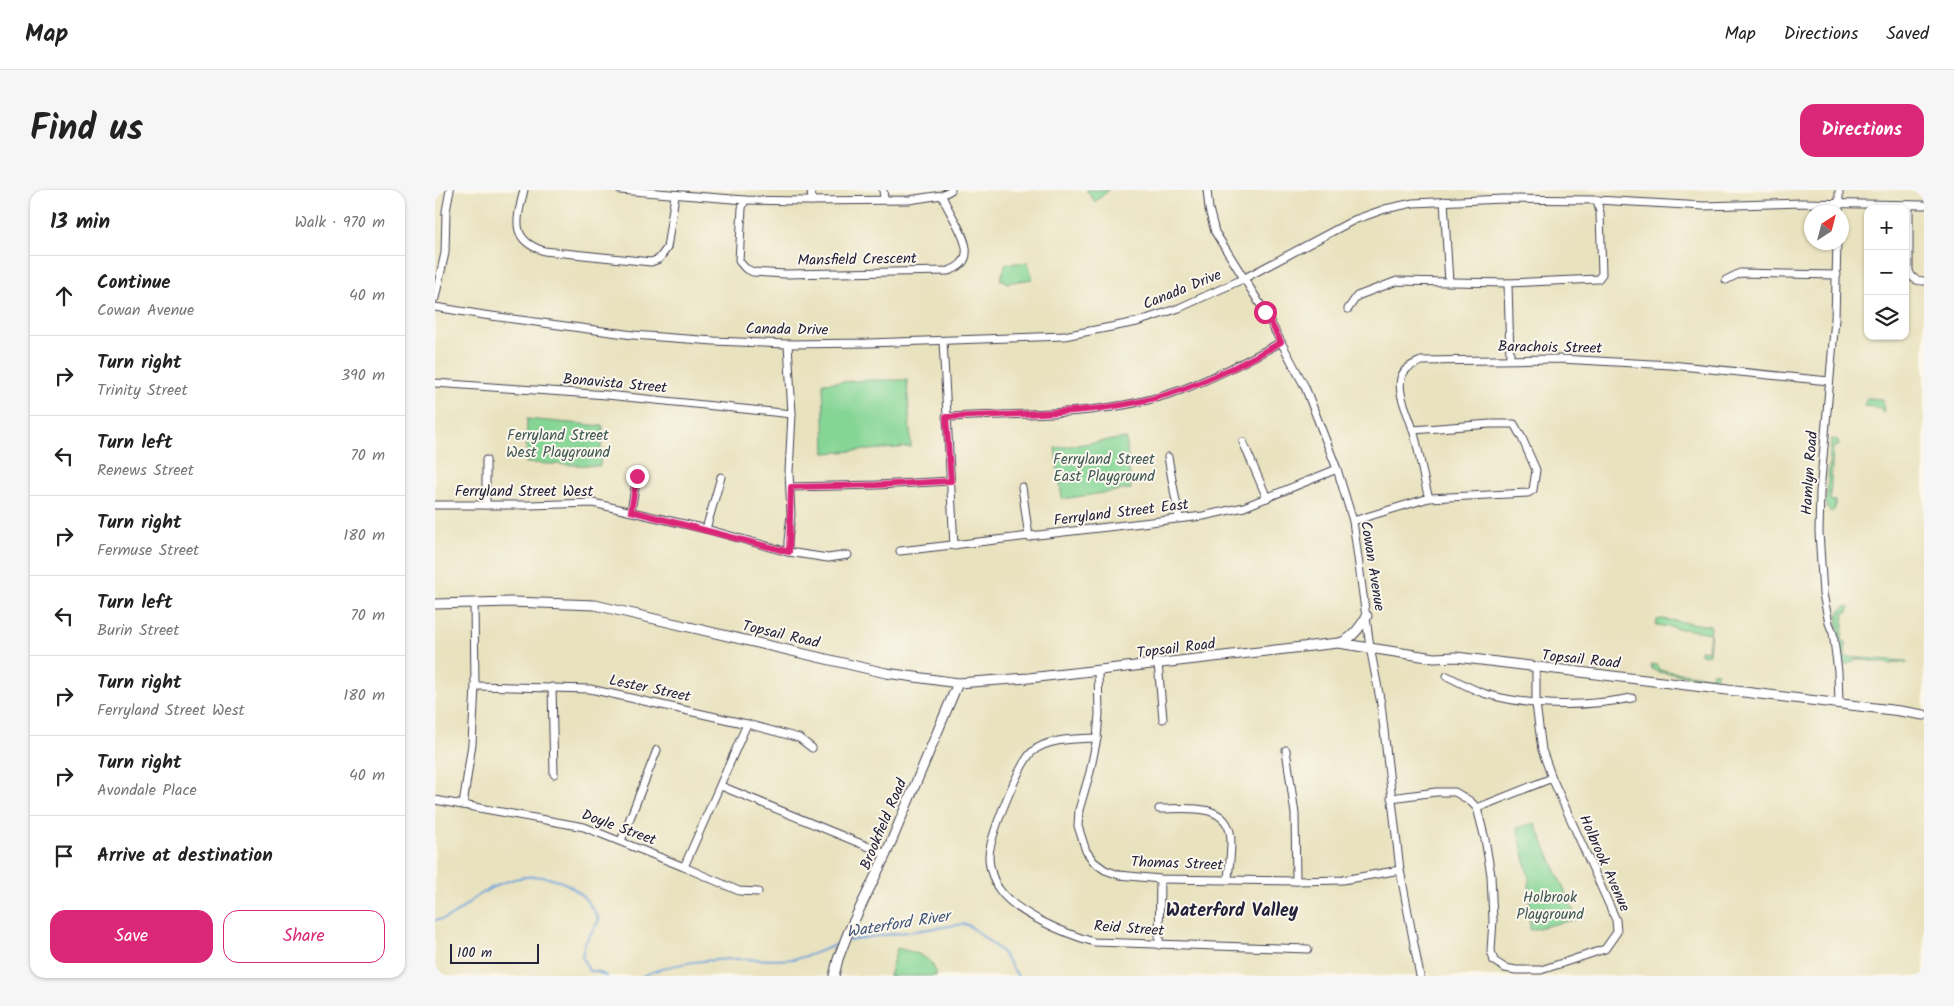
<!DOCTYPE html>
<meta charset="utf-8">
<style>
:root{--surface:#fff;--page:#f6f6f6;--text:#222;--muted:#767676;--line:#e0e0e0;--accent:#db2777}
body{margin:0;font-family:Kalam,sans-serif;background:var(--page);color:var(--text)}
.controls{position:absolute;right:15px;top:15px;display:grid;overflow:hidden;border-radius:10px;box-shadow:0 1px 4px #0004}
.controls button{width:45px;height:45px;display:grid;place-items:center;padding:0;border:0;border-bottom:1px solid var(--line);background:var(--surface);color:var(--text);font:25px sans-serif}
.compass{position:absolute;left:1369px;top:15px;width:45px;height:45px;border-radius:50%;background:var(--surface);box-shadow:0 1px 4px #0004;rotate:36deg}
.scale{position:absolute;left:15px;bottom:12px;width:89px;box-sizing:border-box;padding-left:5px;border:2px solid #22223b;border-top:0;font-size:14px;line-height:18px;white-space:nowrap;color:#22223b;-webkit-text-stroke:4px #fbf7ec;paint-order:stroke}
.stop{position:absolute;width:15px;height:15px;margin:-11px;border:4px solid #db2777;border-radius:50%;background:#fff}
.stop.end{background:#db2777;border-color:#fff;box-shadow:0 1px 5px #0008}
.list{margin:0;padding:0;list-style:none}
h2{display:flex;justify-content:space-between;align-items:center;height:65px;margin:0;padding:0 20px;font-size:21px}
h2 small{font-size:16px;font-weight:400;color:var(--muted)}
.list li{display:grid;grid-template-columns:32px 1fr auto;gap:15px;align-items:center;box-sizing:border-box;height:80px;padding:0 20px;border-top:1px solid var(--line)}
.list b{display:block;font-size:19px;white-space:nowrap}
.list p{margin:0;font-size:16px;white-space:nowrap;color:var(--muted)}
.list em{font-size:16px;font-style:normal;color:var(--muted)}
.actions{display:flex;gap:10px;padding:15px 20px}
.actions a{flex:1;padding:11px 0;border:1px solid var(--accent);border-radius:15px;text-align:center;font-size:18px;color:var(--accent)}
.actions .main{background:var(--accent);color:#fff}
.icon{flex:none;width:28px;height:28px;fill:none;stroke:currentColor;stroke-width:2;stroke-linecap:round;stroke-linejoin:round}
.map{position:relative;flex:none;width:1489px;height:786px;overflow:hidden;border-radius:15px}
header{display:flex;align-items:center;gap:30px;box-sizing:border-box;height:70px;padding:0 25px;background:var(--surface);border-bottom:1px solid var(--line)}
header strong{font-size:24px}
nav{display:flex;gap:28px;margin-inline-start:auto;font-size:18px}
.intro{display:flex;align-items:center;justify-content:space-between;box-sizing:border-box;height:120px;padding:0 30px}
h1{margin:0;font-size:35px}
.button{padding:12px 22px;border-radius:15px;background:var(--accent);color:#fff;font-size:18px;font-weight:700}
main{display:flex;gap:30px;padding:0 30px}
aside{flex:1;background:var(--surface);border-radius:15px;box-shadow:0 1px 4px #0004}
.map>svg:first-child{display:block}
.green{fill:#85d595;stroke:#547c68}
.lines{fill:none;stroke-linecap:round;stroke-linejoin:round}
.stream{stroke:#6ca3da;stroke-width:2}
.minor-casing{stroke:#403f4f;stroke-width:9}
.major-casing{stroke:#403f4f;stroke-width:11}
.minor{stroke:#fff;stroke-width:7}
.major{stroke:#fff;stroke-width:9}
.route{stroke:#db2777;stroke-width:6}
.labels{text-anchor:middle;stroke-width:4;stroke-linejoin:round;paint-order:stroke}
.street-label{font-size:15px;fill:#22223b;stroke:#fbf7ec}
.park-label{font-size:15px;fill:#405856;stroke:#fbf7ec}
.water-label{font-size:16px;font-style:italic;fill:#40567b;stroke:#fbf7ec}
.quarter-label{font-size:18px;font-weight:bold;fill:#22223b;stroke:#fbf7ec}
</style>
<header>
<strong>Map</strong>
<nav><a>Map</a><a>Directions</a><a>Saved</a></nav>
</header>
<div class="intro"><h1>Find us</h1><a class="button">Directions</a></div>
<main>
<aside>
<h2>13 min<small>Walk · 970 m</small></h2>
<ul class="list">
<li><svg class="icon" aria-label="ahead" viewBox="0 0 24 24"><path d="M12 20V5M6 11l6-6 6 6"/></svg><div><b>Continue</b><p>Cowan Avenue</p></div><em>40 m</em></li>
<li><svg class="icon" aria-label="right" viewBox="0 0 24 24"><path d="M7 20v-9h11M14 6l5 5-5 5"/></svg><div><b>Turn right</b><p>Trinity Street</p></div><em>390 m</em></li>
<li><svg class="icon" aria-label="left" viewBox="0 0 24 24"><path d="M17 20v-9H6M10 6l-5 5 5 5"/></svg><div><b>Turn left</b><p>Renews Street</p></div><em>70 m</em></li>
<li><svg class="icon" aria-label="right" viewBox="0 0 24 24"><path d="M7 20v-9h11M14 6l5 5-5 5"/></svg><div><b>Turn right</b><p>Fermuse Street</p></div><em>180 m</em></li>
<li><svg class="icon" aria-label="left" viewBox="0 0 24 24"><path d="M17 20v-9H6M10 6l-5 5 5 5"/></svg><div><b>Turn left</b><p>Burin Street</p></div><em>70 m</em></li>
<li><svg class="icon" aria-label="right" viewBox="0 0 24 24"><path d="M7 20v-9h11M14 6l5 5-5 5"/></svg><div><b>Turn right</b><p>Ferryland Street West</p></div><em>180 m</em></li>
<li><svg class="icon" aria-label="right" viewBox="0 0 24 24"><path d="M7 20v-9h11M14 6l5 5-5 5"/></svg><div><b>Turn right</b><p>Avondale Place</p></div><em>40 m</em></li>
<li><svg class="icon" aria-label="arrive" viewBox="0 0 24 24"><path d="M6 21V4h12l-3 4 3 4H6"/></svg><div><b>Arrive at destination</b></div></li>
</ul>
<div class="actions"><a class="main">Save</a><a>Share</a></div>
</aside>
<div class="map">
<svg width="1489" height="786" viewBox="0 0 1489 786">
<rect width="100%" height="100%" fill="#fbf7ec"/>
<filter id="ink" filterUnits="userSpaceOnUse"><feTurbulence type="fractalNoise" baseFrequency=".02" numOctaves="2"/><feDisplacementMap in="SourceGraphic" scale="10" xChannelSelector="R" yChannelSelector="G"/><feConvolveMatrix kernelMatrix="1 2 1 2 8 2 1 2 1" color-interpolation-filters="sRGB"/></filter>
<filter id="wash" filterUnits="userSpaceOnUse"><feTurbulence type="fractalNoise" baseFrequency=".0096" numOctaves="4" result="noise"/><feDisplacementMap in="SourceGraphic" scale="20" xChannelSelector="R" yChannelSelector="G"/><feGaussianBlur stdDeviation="1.12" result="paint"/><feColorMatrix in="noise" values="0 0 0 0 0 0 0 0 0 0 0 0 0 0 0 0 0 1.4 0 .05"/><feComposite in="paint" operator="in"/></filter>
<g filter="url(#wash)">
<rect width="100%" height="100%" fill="#e9e2bf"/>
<g class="green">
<polygon points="651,0 674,0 660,12"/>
<polygon points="593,72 598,89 571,93 570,90 565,90 571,74"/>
<polygon points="434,190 472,190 476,257 390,263 388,193"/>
<polygon points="1432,208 1448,209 1449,222 1447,223 1446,218 1429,216"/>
<polygon points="92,229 168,236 165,276 91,273"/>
<polygon points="691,248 696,299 627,309 620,258"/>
<polygon points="1398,249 1403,250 1404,256 1398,257 1395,310 1400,311 1400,319 1396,322 1392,318 1391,313 1396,250"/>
<polygon points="1410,417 1415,417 1413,422 1409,422 1407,450 1411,452 1410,467 1472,471 1472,473 1459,472 1456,474 1421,469 1413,474 1408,474 1402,428 1405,421"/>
<polygon points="1227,429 1276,436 1274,464 1272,465 1265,464 1265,460 1273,461 1275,443 1221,435 1222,430"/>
<polygon points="1216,474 1223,475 1224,480 1276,487 1277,482 1283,483 1281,487 1277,489 1223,482 1217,479"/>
<polygon points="1100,633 1142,729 1095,740 1094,688 1082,638"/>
<path d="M462 758C478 762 500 766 501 786H454Z"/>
</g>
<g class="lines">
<g class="stream">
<path d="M0 730C19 730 31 713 46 704 90 676 140 680 164 730L150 753 147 766 154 781H161L171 786"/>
<polyline points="414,750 530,734 536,737 566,761 583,786"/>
<path d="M208 786C233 773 276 769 305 769 322 769 341 771 358 769 375 767 389 759 405 753"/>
</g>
</g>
</g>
<g filter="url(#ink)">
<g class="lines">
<g class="minor-casing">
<g id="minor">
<path d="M89 0C82 29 74 50 109 61L216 72 224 69 232 58 240 5"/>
<polyline points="185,0 310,10 370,11 474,10 507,5 516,0"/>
<polyline points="376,0 377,11"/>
<polyline points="448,0 449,9"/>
<polyline points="772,0 774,19 780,42 830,122 870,197 902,279 918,331 935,457 946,514 965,680 985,786"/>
<path d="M310 10 307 18 304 71 310 78 318 82 350 84 513 81C554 69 514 28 507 5"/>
<polyline points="1009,11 1014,92"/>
<path d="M1474 15V81C1477 89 1481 91 1489 91"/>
<polyline points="1404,22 1404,0"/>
<polyline points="1402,52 1400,129 1385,302 1384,342 1388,404 1394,433 1398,443 1403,481 1404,514"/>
<polyline points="1291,90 1305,83 1402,85"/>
<polyline points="1073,93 1075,169"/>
<polyline points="0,108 10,63 11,21 15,0"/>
<polyline points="0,117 49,125 198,145 279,151 353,154 433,153 629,146 702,132 744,118 808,89 919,30 950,19 978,13 1068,9 1162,10 1269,16 1366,13 1489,15"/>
<polyline points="913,119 922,106 962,91 1073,93 1163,89 1167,84 1165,23 1162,10"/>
<polyline points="508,151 519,356"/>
<polyline points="353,154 357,224 354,282 356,325 353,351 353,362"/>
<polyline points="0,193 172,205 357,224"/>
<path d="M511 227C589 223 672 227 746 200 781 187 814 170 846 152"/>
<polyline points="808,252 832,308"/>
<polyline points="733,267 744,328"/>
<polyline points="356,297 442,295 516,291"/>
<polyline points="587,297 594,347"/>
<path d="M994 308C987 286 985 262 978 240 974 224 962 205 966 188 969 178 977 175 986 171L1125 169 1236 175 1394 191"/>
<polyline points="0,315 95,315 158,313 271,339 353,362 393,368 413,365"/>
<polyline points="51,315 51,270"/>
<polyline points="196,321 202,286"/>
<polyline points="918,331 994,308 1093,303 1098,300 1101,280 1087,248 1079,234 1055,234 978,240"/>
<polyline points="271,339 286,287"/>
<polyline points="465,361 768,326 809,317 902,279"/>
<polyline points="723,473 728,529"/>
<polyline points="663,480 664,524 662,548 655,582 644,620 643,636 651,661 659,672 670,680 684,685 725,689 861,691 908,690 965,680"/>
<path d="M1012 486C1024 492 1038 500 1051 504 1098 517 1149 517 1197 508"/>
<polyline points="40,496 155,499 312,534 364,548 377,558"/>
<polyline points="117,497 119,584"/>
<path d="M662 548C643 549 612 548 597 562 584 574 554 648 554 667 554 676 558 691 564 699 580 723 631 744 659 752L873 759"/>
<polyline points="851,560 860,624 861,691"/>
<polyline points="286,596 451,664"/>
<polyline points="956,608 1001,602 1020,602 1035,611 1042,618 1050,649 1056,685 1058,730 1056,761 1059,771 1070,778 1081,780 1106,780 1170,759 1182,742 1181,730 1117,588 1107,560 1101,514 1101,478"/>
<polyline points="0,610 149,637 249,677 304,701 323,702"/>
<polyline points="28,615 37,554 40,496 39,413"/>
<polyline points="1042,618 1117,588"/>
<path d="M724 619C747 619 788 612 795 642 798 656 794 674 793 689"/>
<polyline points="186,651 222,560"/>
<polyline points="249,677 312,534"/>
<polyline points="724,755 725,689"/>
</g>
</g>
<g class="major-casing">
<g id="major">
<polyline points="0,414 77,412 160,415 451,483 523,493 594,488 903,453 999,468 1021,467 1465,521 1489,525"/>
<path d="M905 453C918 448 925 437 932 426"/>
<polyline points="399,786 403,769 413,743 451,664 523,493"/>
</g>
</g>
<use href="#minor" class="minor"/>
<use href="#major" class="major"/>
</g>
</g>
<g class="lines" filter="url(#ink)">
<path class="route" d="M202 286 196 321 354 362 356 297 442 295 516 291 511 227C588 223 673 226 746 200 781 187 815 171 846 152L830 122"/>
</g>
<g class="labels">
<g class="street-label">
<text transform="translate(422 69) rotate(-1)" y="5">Mansfield Crescent</text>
<text transform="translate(747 99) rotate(-22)" y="5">Canada Drive</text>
<text transform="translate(352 139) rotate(1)" y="5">Canada Drive</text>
<text transform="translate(1115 157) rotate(1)" y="5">Barachois Street</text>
<text transform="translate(180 193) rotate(5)" y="5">Bonavista Street</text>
<text transform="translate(1374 283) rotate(-86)" y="5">Hamlyn Road</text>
<text x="89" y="306">Ferryland Street West</text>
<text transform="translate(686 322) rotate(-7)" y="5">Ferryland Street East</text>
<text transform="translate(938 376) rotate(81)" y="5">Cowan Avenue</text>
<text transform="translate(346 444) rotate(13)" y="5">Topsail Road</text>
<text transform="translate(741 458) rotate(-7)" y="5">Topsail Road</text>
<text transform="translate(1146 469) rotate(6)" y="5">Topsail Road</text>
<text transform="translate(215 498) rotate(12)" y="5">Lester Street</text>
<text transform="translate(448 634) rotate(-67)" y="5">Brookfield Road</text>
<text transform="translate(184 637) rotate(20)" y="5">Doyle Street</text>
<text transform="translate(742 673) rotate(2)" y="5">Thomas Street</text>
<text transform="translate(1170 673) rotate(66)" y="5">Holbrook Avenue</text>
<text transform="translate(694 738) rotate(4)" y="5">Reid Street</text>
</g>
<g class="park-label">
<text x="123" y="250">Ferryland Street<tspan x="123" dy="17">West Playground</tspan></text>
<text x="669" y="274">Ferryland Street<tspan x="669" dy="17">East Playground</tspan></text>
<text x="1115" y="712">Holbrook<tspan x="1115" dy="17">Playground</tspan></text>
</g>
<g class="water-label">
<text transform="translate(463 733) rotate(-9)" y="6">Waterford River</text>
</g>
<g class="quarter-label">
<text x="797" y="726">Waterford Valley</text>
</g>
</g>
</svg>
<div class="controls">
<button>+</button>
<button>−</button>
<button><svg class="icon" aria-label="layers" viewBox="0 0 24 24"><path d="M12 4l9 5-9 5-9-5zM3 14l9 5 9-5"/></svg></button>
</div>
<svg class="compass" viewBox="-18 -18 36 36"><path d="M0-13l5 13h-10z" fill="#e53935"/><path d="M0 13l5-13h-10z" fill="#767676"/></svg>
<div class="scale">100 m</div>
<div class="stop" style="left:830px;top:122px"></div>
<div class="stop end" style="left:202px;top:286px"></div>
</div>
</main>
